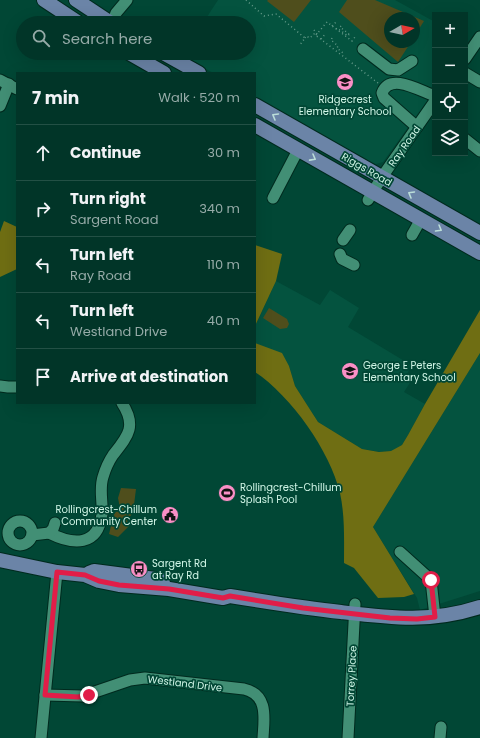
<!DOCTYPE html>
<meta charset="utf-8">
<style>
:root{--surface:#013528;--page:#0f4034;--text:#f1f3f6;--muted:#96aba8;--line:#235045}
body{margin:0;font-family:Poppins,sans-serif;background:var(--page);color:var(--text)}
.controls{position:absolute;right:12px;top:12px;display:grid;overflow:hidden;border-radius:0px;box-shadow:0 4px 16px #0002}
.controls button{width:36px;height:36px;display:grid;place-items:center;padding:0;border:0;border-bottom:1px solid var(--line);background:var(--surface);color:var(--text);font:20px sans-serif}
.compass{position:absolute;left:384px;top:12px;width:36px;height:36px;border-radius:50%;background:var(--surface);box-shadow:0 4px 16px #0002;rotate:81deg}
.stop{position:absolute;width:12px;height:12px;margin:-9px;border:3px solid #e11d48;border-radius:50%;background:#fff}
.stop.end{background:#e11d48;border-color:#fff;box-shadow:0 1px 4px #0008}
.list{margin:0;padding:0;list-style:none}
h2{display:flex;justify-content:space-between;align-items:center;height:52px;margin:0;padding:0 16px;font-size:17px}
h2 small{font-size:13px;font-weight:400;color:var(--muted)}
.list li{display:grid;grid-template-columns:26px 1fr auto;gap:12px;align-items:center;box-sizing:border-box;height:56px;padding:0 16px;border-top:1px solid var(--line)}
.list b{display:block;font-size:15px;white-space:nowrap}
.list p{margin:0;font-size:13px;white-space:nowrap;color:var(--muted)}
.list em{font-size:13px;font-style:normal;color:var(--muted)}
.icon{flex:none;width:22px;height:22px;fill:none;stroke:currentColor;stroke-width:2;stroke-linecap:round;stroke-linejoin:round}
.map{position:relative;flex:none;width:480px;height:738px;overflow:hidden}
.search{position:absolute;background:var(--surface);box-shadow:0 4px 16px #0002;left:16px;top:16px;width:240px;height:44px;display:flex;align-items:center;gap:10px;box-sizing:border-box;padding:0 14px;border-radius:22px;color:var(--muted);font-size:15px}
.panel{position:absolute;background:var(--surface);box-shadow:0 4px 16px #0002;left:16px;top:72px;width:240px;height:332px;border-radius:0px}
.map>svg:first-child{display:block}
.built{fill:#04533f;fill-rule:evenodd}
.green{fill:#4f4e1c}
.forest{fill:#6f6e13}
.lines{fill:none;stroke-linecap:round;stroke-linejoin:round}
.minor-casing{stroke:#002a1e;stroke-width:13}
.major-casing{stroke:#002a1e;stroke-width:16}
.path{stroke:#629988;stroke-width:1.5;stroke-dasharray:1 3;stroke-linecap:butt}
.minor{stroke:#428f75;stroke-width:11}
.major{stroke:#6b84a7;stroke-width:14}
.oneway{stroke:#bbded9}
.route{stroke:#e11d48;stroke-width:5}
.labels{text-anchor:middle;stroke-width:3.5;stroke-linejoin:round;paint-order:stroke}
.poi-label{font-size:10px;fill:#cff5e6;stroke:#014735;text-anchor:start}
.street-label{font-size:10px;fill:#cff5e6;stroke:#014735}
</style>
<div class="map">
<svg width="480" height="738" viewBox="0 0 480 738">
<rect width="100%" height="100%" fill="#014735"/>
<g class="built">
<path d="M218 0H395L435 22V90L383 162 376 164 367 162 255 97V73H213L182 55 183 53H249V23H203ZM390 18H414V42H390Z"/>
<polygon points="276,281 320,305 330,290 359,308 348,327 411,365 407,375 413,378 404,392 425,404 408,435 402,445 392,451 380,452 362,449 318,422 295,386 289,366 255,343 255,326"/>
<polygon points="480,353 480,591 420,610 417,598 373,527"/>
</g>
<g class="green">
<polygon points="268,0 311,0 294,22 267,1"/>
<polygon points="347,0 375,0 424,21 414,37 414,18 390,18 390,42 411,42 398,62 339,12"/>
<polygon points="269,308 287,319 289,324 287,328 280,329 263,318"/>
<polygon points="121,488 136,489 133,513 127,520 129,526 118,537 109,534 114,514 120,508 118,498"/>
</g>
<g class="forest">
<polygon points="4,221 17,227 17,269 0,277 0,232"/>
<polygon points="255,245 282,254 276,281 255,326"/>
<path d="M480 310V353L373 527 414 594 404 597 378 598 354 568 344 563C344 540 345 516 340 493 330 451 291 396 255 372V343L282 353 289 366 295 386 318 422 362 449 379 452 391 451 402 445 408 435 425 404Z"/>
</g>
<g class="lines">
<g class="minor-casing">
<g id="minor">
<polyline points="112,23 116,13 127,0"/>
<polyline points="363,49 389,69 398,70 412,61"/>
<polyline points="465,59 480,37"/>
<polyline points="465,73 480,82"/>
<polyline points="0,80 17,89"/>
<polyline points="0,106 9,84"/>
<path d="M417 127 384 98 382 93C390 72 420 91 435 96"/>
<polyline points="465,139 480,151"/>
<polyline points="273,198 298,150"/>
<polyline points="368,200 382,177 435,101"/>
<polyline points="412,235 421,219"/>
<polyline points="343,240 350,230"/>
<polyline points="340,254 342,259 354,265"/>
<polyline points="0,386 8,387 17,387"/>
<circle cx="20" cy="533" r="12"/>
<path d="M49 533C73 545 98 547 102 514 103 502 99 489 103 477 105 470 109 461 113 455 128 436 137 426 122 403"/>
<polyline points="32,535 49,533 53,529 55,523"/>
<polyline points="400,552 431,580 435,617"/>
<path d="M45 695 83 696 130 680 145 678 244 689C269 695 264 719 263 738"/>
<polyline points="41,738 57,572"/>
<polyline points="348,738 355,604"/>
<polyline points="440,738 441,727"/>
</g>
</g>
<g class="major-casing">
<g id="major">
<polyline points="44,0 79,23"/>
<polyline points="76,0 111,23"/>
<polyline points="129,53 164,73"/>
<polyline points="163,53 199,73"/>
<polyline points="255,105 480,233"/>
<polyline points="255,125 480,253"/>
<path d="M0 560 57 572 85 575 99 581 119 585 169 589 223 598 230 596C267 602 304 608 341 612 392 618 431 623 480 607"/>
<polyline points="89,573 94,571 163,580"/>
</g>
</g>
<g class="path">
<polyline points="246,0 264,16 276,14 305,38 299,46"/>
<polyline points="332,26 336,22"/>
<polyline points="341,26 340,27 349,34"/>
<polyline points="336,29 337,28 348,36 350,33"/>
<polyline points="314,30 317,34"/>
<polyline points="316,35 327,22 352,41 355,37"/>
<polyline points="305,38 306,36 310,38 314,34 378,83"/>
<polyline points="332,38 331,40 338,46 337,48 343,53"/>
<polyline points="321,39 326,33"/>
</g>
<use href="#minor" class="minor"/>
<use href="#major" class="major"/>
</g>
<defs><path id="oneway-chevron" d="M-2-3.5L2.5 0L-2 3.5" fill="none" stroke-width="1.6" stroke-linecap="round" stroke-linejoin="round"/></defs>
<g class="oneway">
<use href="#oneway-chevron" transform="translate(275 116) rotate(-150)"/>
<use href="#oneway-chevron" transform="translate(313 158) rotate(29)"/>
<use href="#oneway-chevron" transform="translate(411 194) rotate(-150)"/>
<use href="#oneway-chevron" transform="translate(439 229) rotate(30)"/>
</g>
<g class="lines">
<polyline class="route" points="89,695 78,697 45,695 57,572 85,575 99,581 119,585 169,589 223,598 230,596 303,608 390,618 417,619 435,617 431,580"/>
</g>
<defs>
<g id="school-disc" transform="scale(0.9)"><circle r="9.5" fill="#fa8fc6" stroke="#014735"/><path d="M0-5L7-2L0 1L-7-2ZM-4 1L0 2.5L4 1V4Q0 6-4 4Z" fill="#111"/></g>
<g id="stadium-disc" transform="scale(0.9)"><circle r="9.5" fill="#fa8fc6" stroke="#014735"/><path d="M0-5a6.5 5 0 1 0 0 10a6.5 5 0 1 0 0-10ZM-3.5-1.8h7v3.6h-7Z" fill="#111"/></g>
<g id="civic-disc" transform="scale(0.9)"><circle r="9.5" fill="#fa8fc6" stroke="#014735"/><path d="M-.6-6.5H3V-4.5H.6V-3L4-1V1h2V6H-6V1h2V-1L-.6-3ZM-1.2 2.5V6h2.4V2.5Z" fill="#111"/></g>
<g id="bus-disc" transform="scale(0.9)"><circle r="9.5" fill="#fa8fc6" stroke="#014735"/><path d="M-5-6H5V4H4V6H2V4H-2V6H-4V4H-5ZM-3.5-4V0h7V-4ZM-3.5 1.2v1.5H-2V1.2ZM2 1.2v1.5H3.5V1.2Z" fill="#111"/></g>
</defs>
<g fill-rule="evenodd">
<use href="#school-disc" x="345" y="82"/>
<use href="#school-disc" x="350" y="371"/>
<use href="#stadium-disc" x="227" y="493"/>
<use href="#civic-disc" x="170" y="515"/>
<use href="#bus-disc" x="139" y="569"/>
</g>
<g class="labels">
<g class="poi-label">
<text x="345" y="103" text-anchor="middle">Ridgecrest<tspan x="345" dy="12">Elementary School</tspan></text>
<text x="363" y="369">George E Peters<tspan x="363" dy="12">Elementary School</tspan></text>
<text x="240" y="491">Rollingcrest-Chillum<tspan x="240" dy="12">Splash Pool</tspan></text>
<text x="157" y="513" text-anchor="end">Rollingcrest-Chillum<tspan x="157" dy="12">Community Center</tspan></text>
<text x="152" y="567">Sargent Rd<tspan x="152" dy="12">at Ray Rd</tspan></text>
</g>
<g class="street-label">
<text transform="translate(404 146) rotate(-55)" y="4">Ray Road</text>
<text transform="translate(367 169) rotate(30)" y="4">Riggs Road</text>
<text transform="translate(351 676) rotate(-87)" y="4">Torrey Place</text>
<text transform="translate(185 683) rotate(7)" y="4">Westland Drive</text>
</g>
</g>
</svg>
<div class="controls">
<button>+</button>
<button>−</button>
<button><svg class="icon" aria-label="locate" viewBox="0 0 24 24"><circle cx="12" cy="12" r="6"/><path d="M12 2v4M12 18v4M2 12h4M18 12h4"/></svg></button>
<button><svg class="icon" aria-label="layers" viewBox="0 0 24 24"><path d="M12 4l9 5-9 5-9-5zM3 14l9 5 9-5"/></svg></button>
</div>
<svg class="compass" viewBox="-18 -18 36 36"><path d="M0-13l5 13h-10z" fill="#e53935"/><path d="M0 13l5-13h-10z" fill="#96aba8"/></svg>
<div class="stop" style="left:431px;top:580px"></div>
<div class="stop end" style="left:89px;top:695px"></div>
<div class="search"><svg class="icon" aria-label="search" viewBox="0 0 24 24"><circle cx="10" cy="10" r="6"/><path d="M15 15l6 6"/></svg>Search here</div>
<section class="panel">
<h2>7 min<small>Walk · 520 m</small></h2>
<ul class="list">
<li><svg class="icon" aria-label="ahead" viewBox="0 0 24 24"><path d="M12 20V5M6 11l6-6 6 6"/></svg><div><b>Continue</b></div><em>30 m</em></li>
<li><svg class="icon" aria-label="right" viewBox="0 0 24 24"><path d="M7 20v-9h11M14 6l5 5-5 5"/></svg><div><b>Turn right</b><p>Sargent Road</p></div><em>340 m</em></li>
<li><svg class="icon" aria-label="left" viewBox="0 0 24 24"><path d="M17 20v-9H6M10 6l-5 5 5 5"/></svg><div><b>Turn left</b><p>Ray Road</p></div><em>110 m</em></li>
<li><svg class="icon" aria-label="left" viewBox="0 0 24 24"><path d="M17 20v-9H6M10 6l-5 5 5 5"/></svg><div><b>Turn left</b><p>Westland Drive</p></div><em>40 m</em></li>
<li><svg class="icon" aria-label="arrive" viewBox="0 0 24 24"><path d="M6 21V4h12l-3 4 3 4H6"/></svg><div><b>Arrive at destination</b></div></li>
</ul>
</section>
</div>
